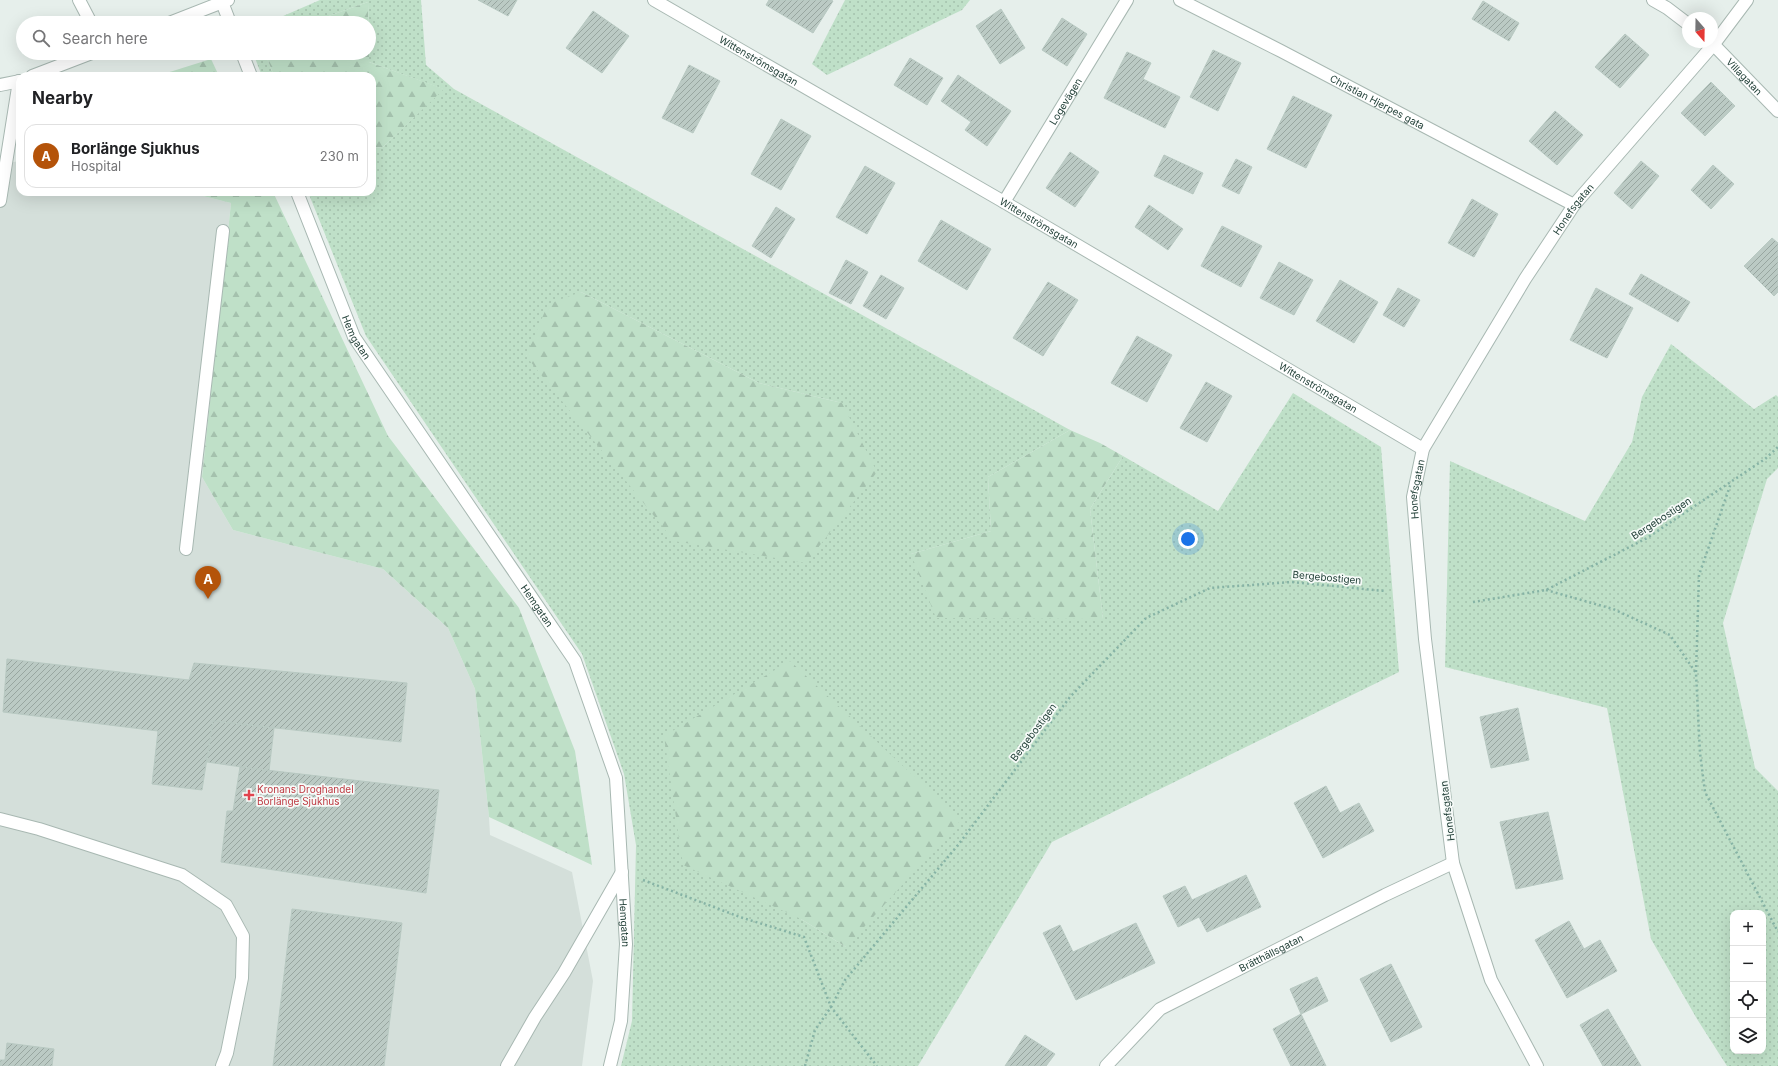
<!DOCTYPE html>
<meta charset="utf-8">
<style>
:root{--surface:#fff;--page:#f2f2f2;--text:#202124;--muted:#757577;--line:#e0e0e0;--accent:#b45309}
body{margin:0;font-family:Inter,sans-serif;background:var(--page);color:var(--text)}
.controls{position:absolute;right:12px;bottom:12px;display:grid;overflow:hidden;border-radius:8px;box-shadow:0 4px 16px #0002}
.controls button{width:36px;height:36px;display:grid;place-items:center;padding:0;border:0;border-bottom:1px solid var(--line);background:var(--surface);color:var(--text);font:20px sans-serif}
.compass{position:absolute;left:1682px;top:12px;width:36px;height:36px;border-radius:50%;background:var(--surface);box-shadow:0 4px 16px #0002;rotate:160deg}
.you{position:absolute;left:1188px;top:539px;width:14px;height:14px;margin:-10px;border:3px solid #fff;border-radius:50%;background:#1a73e8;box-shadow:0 0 0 6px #1a73e833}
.badge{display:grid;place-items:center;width:26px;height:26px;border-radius:50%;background:var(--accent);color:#fff;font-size:13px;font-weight:700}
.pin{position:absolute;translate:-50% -33px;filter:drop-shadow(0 1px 2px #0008)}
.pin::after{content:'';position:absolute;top:21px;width:14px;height:12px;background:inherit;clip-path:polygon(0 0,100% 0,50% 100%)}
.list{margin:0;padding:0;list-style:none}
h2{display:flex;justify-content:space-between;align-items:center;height:52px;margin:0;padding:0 16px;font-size:17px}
h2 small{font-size:13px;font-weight:400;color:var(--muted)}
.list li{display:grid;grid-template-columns:26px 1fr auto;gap:12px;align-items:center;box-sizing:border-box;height:64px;margin:0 8px 8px;padding:0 8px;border:1px solid var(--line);border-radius:12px}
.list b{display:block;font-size:15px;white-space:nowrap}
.list p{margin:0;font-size:13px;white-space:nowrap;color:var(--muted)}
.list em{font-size:13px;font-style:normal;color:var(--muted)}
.icon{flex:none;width:22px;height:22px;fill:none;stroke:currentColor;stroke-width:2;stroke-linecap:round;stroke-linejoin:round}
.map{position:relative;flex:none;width:1778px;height:1066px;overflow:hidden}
.search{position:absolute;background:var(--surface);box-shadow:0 4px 16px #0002;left:16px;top:16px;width:360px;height:44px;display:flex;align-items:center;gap:10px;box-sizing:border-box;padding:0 14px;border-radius:22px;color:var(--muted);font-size:15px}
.panel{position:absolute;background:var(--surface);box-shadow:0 4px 16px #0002;left:16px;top:72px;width:360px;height:124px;border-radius:12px}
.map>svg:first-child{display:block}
.built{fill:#d4dfda}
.grass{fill:url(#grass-dots);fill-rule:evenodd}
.forest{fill:url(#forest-firs)}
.building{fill:url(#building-hatch);stroke:#b8c9c2}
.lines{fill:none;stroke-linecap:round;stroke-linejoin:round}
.lane-casing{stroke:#a8b8b2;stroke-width:14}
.street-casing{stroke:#a8b8b2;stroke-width:14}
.secondary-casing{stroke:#a4bbb3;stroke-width:14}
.path{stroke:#86b3a5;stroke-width:2.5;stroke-dasharray:2 3;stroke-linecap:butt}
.lane{stroke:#fff;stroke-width:12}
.street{stroke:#fff;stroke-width:12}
.secondary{stroke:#fff;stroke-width:12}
.health-dot{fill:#e0444e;stroke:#f7fbf9;stroke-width:1.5}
.labels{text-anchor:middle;stroke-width:3.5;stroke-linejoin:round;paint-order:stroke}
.street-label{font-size:10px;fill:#24423a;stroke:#f7fbf9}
.health-label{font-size:10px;fill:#be3a42;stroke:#f7fbf9;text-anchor:start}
</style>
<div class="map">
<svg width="1778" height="1066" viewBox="0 0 1778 1066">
<defs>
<pattern id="grass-dots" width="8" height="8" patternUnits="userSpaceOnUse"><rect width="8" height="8" fill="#bfe0c8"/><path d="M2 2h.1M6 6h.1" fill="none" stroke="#a4c1ad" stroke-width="1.8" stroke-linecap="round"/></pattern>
<pattern id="forest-firs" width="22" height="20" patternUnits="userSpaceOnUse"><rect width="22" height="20" fill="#bfe0c8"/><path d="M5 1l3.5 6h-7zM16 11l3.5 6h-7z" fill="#a4c1ad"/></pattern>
<pattern id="building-hatch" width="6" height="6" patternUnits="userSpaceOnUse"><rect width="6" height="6" fill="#bbcac4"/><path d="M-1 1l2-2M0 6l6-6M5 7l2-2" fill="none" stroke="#98a6a0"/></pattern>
</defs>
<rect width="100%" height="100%" fill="#e6efeb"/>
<polygon class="built" points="20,161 20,192 187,192 231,203 202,477 233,530 383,569 448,628 475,689 489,817 490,835 572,872 593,981 582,1066 0,1066 0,164"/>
<g class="grass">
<path d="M320 0H421L426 65 454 89 1070 430 988 477 991 531 911 554 1103 619 1090 509 1123 456 1218 511 1293 393 1381 447 1399 672 1052 842 918 1066H621L632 1021 636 845 624 774 582 654 366 336 308 192H372V148L383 147 443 89 369 62 368 2 309 23H267ZM581 292 759 383 842 403 526 356ZM790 661 846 947 801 919Z"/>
<polygon points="845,0 970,0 962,10 827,75 812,64"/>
<polygon points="253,53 265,53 274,76 262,76"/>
<path d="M1671 344 1754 409 1776 395 1778 397V468L1767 479 1723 623 1755 768 1778 791V1066H1727L1697 1019 1651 939 1607 708 1445 667 1450 461 1585 521 1632 442 1642 397ZM1733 913H1763V1051H1733Z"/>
</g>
<g class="forest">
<polygon points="368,2 368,23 309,23"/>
<polygon points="265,53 369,53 369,62 444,89 383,147 372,148 372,76 274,76"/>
<polygon points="211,59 219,76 157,76"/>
<polygon points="187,192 273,192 388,436 519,608 575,751 592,865 489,817 475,689 448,628 383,569 233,530 202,477 231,203"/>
<polygon points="581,292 759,383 842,403 877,472 806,563 674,541 526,356 548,304"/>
<polygon points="1070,430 1100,443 1123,456 1090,509 1103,619 936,618 911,554 991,531 988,477"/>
<polygon points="790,661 961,820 846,947 801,919 683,865 664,736"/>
</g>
<g class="building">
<polygon points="478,0 517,0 508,16"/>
<polygon points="769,0 831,0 833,1 813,33 766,5"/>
<polygon points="1483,1 1519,23 1509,41 1472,19"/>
<polygon points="1001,9 1025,48 1000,64 976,26"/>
<polygon points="593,11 629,36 602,73 566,48"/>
<polygon points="1062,18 1087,34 1067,66 1042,50"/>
<polygon points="1625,34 1649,55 1620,88 1595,67"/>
<polygon points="1213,50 1241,63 1218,111 1190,97"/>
<polygon points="1127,52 1151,63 1143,79 1180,97 1165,128 1104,98"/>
<polygon points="910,58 943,78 927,105 894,85"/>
<polygon points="689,65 720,81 693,133 662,118"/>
<polygon points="958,75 1011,111 987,146 965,130 971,122 941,101"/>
<polygon points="1711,82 1735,106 1705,136 1681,113"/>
<polygon points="1293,96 1332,115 1306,168 1267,149"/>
<polygon points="1555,111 1583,135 1557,165 1529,141"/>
<polygon points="781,119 811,136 781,190 751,174"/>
<polygon points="1070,152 1099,172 1075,207 1046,188"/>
<polygon points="1164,155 1203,173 1193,194 1154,176"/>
<polygon points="1236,159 1252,167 1239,194 1222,186"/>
<polygon points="1641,161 1659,176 1632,209 1614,193"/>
<polygon points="1713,165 1734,184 1711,209 1691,190"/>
<polygon points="865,166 895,183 867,234 836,217"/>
<polygon points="1472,199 1498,214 1474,257 1448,243"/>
<polygon points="1149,205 1183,229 1168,250 1135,227"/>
<polygon points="776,207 795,219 771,258 752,246"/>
<polygon points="941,220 991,249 967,290 918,261"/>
<polygon points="1222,226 1262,246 1241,287 1201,266"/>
<polygon points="1772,238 1778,243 1778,292 1774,296 1744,266"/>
<polygon points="846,260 868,272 851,304 829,293"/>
<polygon points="1279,262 1313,280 1294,315 1260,298"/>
<polygon points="1641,274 1690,302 1678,322 1629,294"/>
<polygon points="881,275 904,288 886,319 863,306"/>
<polygon points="1340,280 1378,302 1354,343 1316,321"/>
<polygon points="1048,282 1078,300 1043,356 1013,338"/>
<polygon points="1398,288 1420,300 1404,327 1383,315"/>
<polygon points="1596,288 1633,308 1607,358 1570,340"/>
<polygon points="1137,336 1172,355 1147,402 1111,383"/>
<polygon points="1206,382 1232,396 1207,442 1180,428"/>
<polygon points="7,659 189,680 194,663 407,683 401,742 213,721 202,790 152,784 158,731 3,712"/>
<polygon points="1518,708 1529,760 1491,768 1480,717"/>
<polygon points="213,721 274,728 269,771 207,762"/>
<polygon points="240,767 439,790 426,893 221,862 227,811 233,811"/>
<polygon points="1326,786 1340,813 1359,803 1374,831 1323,858 1294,803"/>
<polygon points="1548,812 1563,879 1516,889 1500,822"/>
<polygon points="1246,875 1261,907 1207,932 1199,917 1178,927 1163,896 1185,886 1192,900"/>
<polygon points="292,909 402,923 384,1066 273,1066"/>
<polygon points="1569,921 1584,949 1600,940 1617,971 1567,998 1535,940"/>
<polygon points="1136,923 1155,963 1076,1000 1043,933 1060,925 1073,952"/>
<polygon points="1391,964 1422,1027 1391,1042 1360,979"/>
<polygon points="1317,977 1328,1001 1301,1014 1290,989"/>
<polygon points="1608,1009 1641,1066 1603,1066 1580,1025"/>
<polygon points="1301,1014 1326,1066 1291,1066 1273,1029"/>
<polygon points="1025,1035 1055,1054 1046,1066 1005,1066"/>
<polygon points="7,1043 54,1049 52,1066 0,1066 0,1060 5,1060"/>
</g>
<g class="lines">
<g class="lane-casing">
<g id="lane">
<polyline points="79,0 91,23"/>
<polyline points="186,549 223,231"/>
<polyline points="0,819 39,829 182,875 226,905 243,936 242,978 227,1053 222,1066"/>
<polyline points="507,1066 535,1017 564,973 622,872"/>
</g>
</g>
<g class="street-casing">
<g id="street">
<path id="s1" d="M654 0 1004 202 1423 449"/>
<path id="s2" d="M1180 0 1281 51 1574 205"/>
<polyline points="1653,0 1667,8 1688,24"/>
<polyline points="222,2 230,23"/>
<polyline points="169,23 228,0"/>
<path id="s3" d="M1711 42 1778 111"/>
<polyline points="242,53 251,76"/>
<polyline points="32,76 92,53"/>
<polyline points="0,85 20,81"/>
<path id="s4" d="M297 192 354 337 575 661 616 778 626 944 621 1021 610 1066"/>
<polyline points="0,201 19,81"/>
<path id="s5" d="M1004 202 1127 0"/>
<path id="s6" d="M1106 1066 1160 1009 1385 895 1453 863"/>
<path id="s7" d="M1537 1066 1491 980 1453 863 1425 639 1413 497 1423 449 1525 279 1574 205 1714 44 1747 0"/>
</g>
</g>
<g class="secondary-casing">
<polyline id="secondary" points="221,0 222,2"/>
</g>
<g class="path">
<polyline points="1546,590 1613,609 1670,635 1696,673 1700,753 1705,792 1778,932"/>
<polyline points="1473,602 1546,590 1647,538 1765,459 1778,447"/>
<polyline points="1696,672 1699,575 1731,483"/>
<polyline points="643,880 740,917 804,937 831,1007 877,1066"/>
<polyline points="805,1066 815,1030 831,1007 845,980 958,845 1070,697 1146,618 1210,588 1292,582 1385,591"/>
</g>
<use href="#lane" class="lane"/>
<use href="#street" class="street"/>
<use href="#secondary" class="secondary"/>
</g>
<path class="health-dot" d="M247 789h4v4h4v4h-4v4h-4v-4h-4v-4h4z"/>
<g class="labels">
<g class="street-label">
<text dy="4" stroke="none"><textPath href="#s1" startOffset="121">Wittenströmsgatan</textPath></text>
<text dy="4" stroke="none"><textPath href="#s3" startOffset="48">Villagatan</textPath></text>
<text dy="4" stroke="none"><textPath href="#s5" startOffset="118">Logevägen</textPath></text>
<text dy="4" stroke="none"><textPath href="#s2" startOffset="222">Christian Hjerpes gata</textPath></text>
<text dy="4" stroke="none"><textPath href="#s7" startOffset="921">Honefsgatan</textPath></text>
<text dy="4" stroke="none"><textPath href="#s1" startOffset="445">Wittenströmsgatan</textPath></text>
<text dy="4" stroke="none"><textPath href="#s4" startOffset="157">Hemgatan</textPath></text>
<text dy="4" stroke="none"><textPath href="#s1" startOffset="769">Wittenströmsgatan</textPath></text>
<text dy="4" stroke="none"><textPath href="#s7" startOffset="597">Honefsgatan</textPath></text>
<text transform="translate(1661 518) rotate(-33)" y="4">Bergebostigen</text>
<text transform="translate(1327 577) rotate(5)" y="4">Bergebostigen</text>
<text dy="4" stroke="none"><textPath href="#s4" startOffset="481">Hemgatan</textPath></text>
<text transform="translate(1033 732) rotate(-53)" y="4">Bergebostigen</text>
<text transform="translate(1447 811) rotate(-97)" y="4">Honefsgatan</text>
<text dy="4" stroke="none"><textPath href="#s4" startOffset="817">Hemgatan</textPath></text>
<text dy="4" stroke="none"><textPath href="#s6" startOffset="203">Brätthällsgatan</textPath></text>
</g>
<g class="health-label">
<text x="257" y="793">Kronans Droghandel<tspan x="257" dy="12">Borlänge Sjukhus</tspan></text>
</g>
</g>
</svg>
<div class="controls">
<button>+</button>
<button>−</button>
<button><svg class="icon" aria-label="locate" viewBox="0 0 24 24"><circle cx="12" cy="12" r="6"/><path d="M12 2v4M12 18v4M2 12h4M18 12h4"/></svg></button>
<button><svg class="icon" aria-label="layers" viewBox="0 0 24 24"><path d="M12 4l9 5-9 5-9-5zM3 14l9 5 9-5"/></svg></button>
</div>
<svg class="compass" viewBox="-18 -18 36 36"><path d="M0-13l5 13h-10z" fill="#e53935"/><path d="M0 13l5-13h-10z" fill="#757577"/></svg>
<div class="you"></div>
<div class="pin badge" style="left:208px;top:599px">A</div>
<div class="search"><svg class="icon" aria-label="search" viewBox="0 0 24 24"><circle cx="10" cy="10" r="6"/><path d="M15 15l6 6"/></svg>Search here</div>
<section class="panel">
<h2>Nearby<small></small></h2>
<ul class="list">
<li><span class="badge">A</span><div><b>Borlänge Sjukhus</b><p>Hospital</p></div><em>230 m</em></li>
</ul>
</section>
</div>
